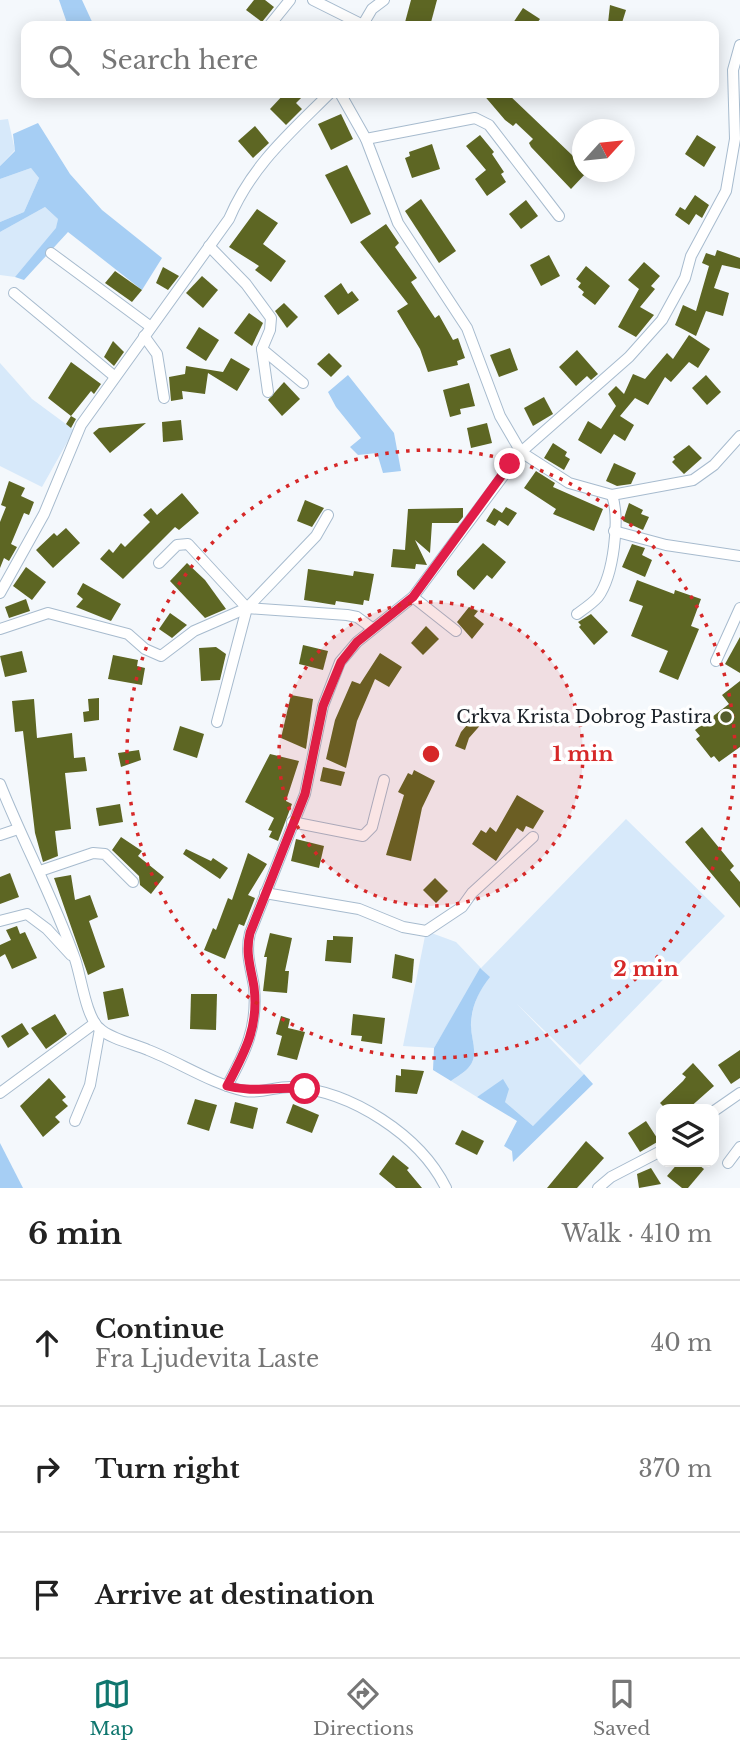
<!DOCTYPE html>
<meta charset="utf-8">
<style>
:root{--surface:#fff;--page:#f2f2f2;--text:#222;--muted:#767676;--line:#e0e0e0;--accent:#0f766e}
body{margin:0;font-family:"Libre Baskerville",serif;background:var(--page);color:var(--text)}
.controls{position:absolute;right:21px;bottom:21px;display:grid;overflow:hidden;border-radius:14px;box-shadow:0 4px 18px #0003}
.controls button{width:63px;height:63px;display:grid;place-items:center;padding:0;border:0;border-bottom:2px solid var(--line);background:var(--surface);color:var(--text);font:35px sans-serif}
.compass{position:absolute;left:572px;top:119px;width:63px;height:63px;border-radius:50%;background:var(--surface);box-shadow:0 4px 18px #0003;rotate:63deg}
.stop{position:absolute;width:21px;height:21px;margin:-16px;border:5px solid #e11d48;border-radius:50%;background:#fff}
.stop.end{background:#e11d48;border-color:#fff;box-shadow:0 2px 7px #0008}
.list{margin:0;padding:0;list-style:none}
h2{display:flex;justify-content:space-between;align-items:center;height:91px;margin:0;padding:0 28px;font-size:30px}
h2 small{font-size:23px;font-weight:400;color:var(--muted)}
.list li{display:grid;grid-template-columns:46px 1fr auto;gap:21px;align-items:center;box-sizing:border-box;height:126px;padding:0 28px;border-top:2px solid var(--line)}
.list b{display:block;font-size:26px;white-space:nowrap}
.list p{margin:0;font-size:23px;white-space:nowrap;color:var(--muted)}
.list em{font-size:23px;font-style:normal;color:var(--muted)}
.icon{flex:none;width:38px;height:38px;fill:none;stroke:currentColor;stroke-width:2;stroke-linecap:round;stroke-linejoin:round}
.map{position:relative;flex:none;width:740px;height:1188px;overflow:hidden}
.search{position:absolute;background:var(--surface);box-shadow:0 4px 18px #0003;left:21px;right:21px;top:21px;height:77px;display:flex;align-items:center;gap:18px;box-sizing:border-box;padding:0 24px;border-radius:14px;color:var(--muted);font-size:26px}
.sheet{height:469px;background:var(--surface)}
nav{display:flex;justify-content:space-around;align-items:center;box-sizing:border-box;height:98px;border-top:2px solid var(--line);background:var(--surface);font-size:19px;color:var(--muted)}
nav a{display:grid;justify-items:center;gap:4px}
nav .on{color:var(--accent)}
.map>svg:first-child{display:block}
.green{fill:#d7e9fa}
.forest{fill:#a6cef4}
.building{fill:#5d6623}
.lines{fill:none;stroke-linecap:round;stroke-linejoin:round}
.street-casing{stroke:#a7bbce;stroke-width:12}
.street{stroke:#fff;stroke-width:10}
.route{stroke:#e11d48;stroke-width:9}
.ring{fill:none;stroke:#d62828;stroke-width:3.5;stroke-dasharray:3.5 7}
.poi-dot{fill:#555d2c;stroke:#fff;stroke-width:2.5}
.labels{text-anchor:middle;stroke-width:7;stroke-linejoin:round;paint-order:stroke}
.poi-label{font-size:18px;fill:#181f26;stroke:#fff;text-anchor:end}
.centre{fill:#d62828;stroke:#fff;stroke-width:3.5}
.ring-label{font-size:21px;text-anchor:middle;font-weight:bold;fill:#d62828;stroke:#fff;stroke-width:7;stroke-linejoin:round;paint-order:stroke}
</style>
<div class="map">
<svg width="740" height="1188" viewBox="0 0 740 1188">
<rect width="100%" height="100%" fill="#f4f8fc"/>
<g class="green">
<polygon points="8,119 15,150 0,166 0,120"/>
<polygon points="31,168 39,178 24,212 0,222 0,179"/>
<polygon points="45,207 58,219 57,228 15,277 0,275 0,232"/>
<polygon points="0,363 32,399 74,430 42,487 0,466"/>
<path d="M626 819 725 916 580 1065 517 1004 584 1074 533 1126 505 1102 494 1086 477 1097 451 1081C456 1077 464 1073 469 1067 480 1054 470 1038 471 1024 472 1005 479 991 489 977L481 969 434 1048 403 1046 426 931 456 942 481 968Z"/>
</g>
<g class="forest">
<polygon points="59,0 82,0 94,26 68,26"/>
<polygon points="38,123 70,174 102,210 162,258 142,290 68,232 24,280 15,277 56,228 58,219 45,207 0,232 0,222 24,212 39,178 31,168 0,179 0,166 15,151 13,134"/>
<polygon points="348,375 394,433 401,471 383,473 377,453 358,455 350,447 361,438 336,407 328,392"/>
<path d="M480 968 490 977C479 991 472 1005 471 1023 470 1038 480 1054 469 1067 464 1073 456 1077 451 1081L433 1070 434 1048Z"/>
<polygon points="584,1074 593,1084 513,1162 512,1151 504,1146 517,1121 477,1097 503,1079 509,1089 505,1102 533,1126"/>
<polygon points="0,1143 23,1188 0,1188"/>
</g>
<g class="building">
<polygon points="254,0 265,0 274,7 262,22 246,10"/>
<polygon points="411,0 437,0 430,26 404,26"/>
<polygon points="610,5 626,10 621,26 608,23"/>
<polygon points="523,8 540,19 535,26 511,26"/>
<polygon points="285,93 306,93 296,103 302,109 286,125 270,109"/>
<polygon points="482,93 507,93 572,155 583,172 587,172 571,189 531,147 529,143 533,139 516,123 513,126 505,120"/>
<polygon points="341,114 353,139 331,150 318,124"/>
<polygon points="255,126 269,143 253,158 238,141"/>
<polygon points="480,135 494,152 492,154 504,172 501,174 506,182 487,196 475,179 486,170 466,146"/>
<polygon points="697,135 716,147 704,167 685,154"/>
<polygon points="432,144 440,169 412,178 405,158 410,156 409,152"/>
<polygon points="347,165 371,214 351,224 325,175"/>
<polygon points="695,195 709,205 702,218 696,214 689,225 675,215 680,207 685,210"/>
<polygon points="421,199 456,251 439,263 405,211"/>
<polygon points="526,200 538,216 521,229 509,214"/>
<polygon points="257,209 278,223 263,244 286,261 271,282 255,270 259,266 229,247"/>
<polygon points="386,224 399,243 395,247 417,278 411,282 435,318 439,315 453,340 458,338 465,358 457,361 458,365 428,372 420,349 397,311 408,304 360,242"/>
<polygon points="717,250 740,258 740,269 722,265 714,288 729,293 723,316 706,311 696,336 675,325 683,305 696,311 709,266 702,263 706,253 715,256"/>
<polygon points="549,255 560,276 541,286 530,265"/>
<polygon points="644,262 660,276 651,286 655,289 640,307 654,315 636,337 618,327 639,289 628,280"/>
<polygon points="586,266 610,286 595,305 582,295 584,292 578,287 581,283 576,279"/>
<polygon points="163,267 179,276 168,290 156,283"/>
<polygon points="115,271 142,290 132,302 105,283"/>
<polygon points="202,276 218,290 203,308 186,293"/>
<polygon points="341,283 348,294 352,291 359,300 338,315 324,296"/>
<polygon points="284,303 298,317 287,328 275,311"/>
<polygon points="249,313 263,323 252,346 234,333"/>
<polygon points="199,327 219,340 206,361 186,348"/>
<polygon points="689,335 710,349 698,368 689,362 671,382 665,377 648,405 635,398 620,416 634,425 625,441 614,434 601,454 578,440 588,421 601,429 616,406 608,394 616,386 624,394 633,374 645,379 667,353 673,359"/>
<polygon points="113,341 124,352 114,366 104,357"/>
<polygon points="510,348 518,370 499,377 490,355"/>
<polygon points="577,350 598,374 591,380 587,376 576,386 559,367"/>
<polygon points="329,353 342,366 331,377 317,364"/>
<polygon points="231,358 250,369 237,391 208,373 205,394 182,391 183,399 171,401 169,377 185,374 186,366 223,372"/>
<polygon points="71,362 101,384 94,394 91,391 71,416 76,419 71,428 66,424 71,416 48,398"/>
<polygon points="706,375 721,392 707,405 692,388"/>
<polygon points="284,382 300,399 282,416 268,400"/>
<polygon points="469,383 475,406 460,409 461,414 450,417 443,390"/>
<polygon points="544,397 553,414 533,426 524,408"/>
<polygon points="181,420 183,440 163,442 162,422"/>
<polygon points="146,423 110,453 93,433 99,428"/>
<polygon points="487,423 492,443 471,448 467,428"/>
<polygon points="553,443 567,452 565,456 570,459 564,470 544,458"/>
<polygon points="689,445 702,458 684,474 672,462 675,459 673,457"/>
<polygon points="614,463 636,473 631,484 617,486 606,481"/>
<polygon points="536,471 555,483 553,487 603,509 594,531 553,514 556,509 524,488"/>
<polygon points="9,481 25,488 21,496 34,502 29,515 24,513 11,544 17,547 9,561 4,558 0,568 0,522 6,507 1,505"/>
<polygon points="182,493 199,513 179,530 175,527 123,579 100,559 109,549 113,553 121,543 125,547 150,522 143,515 151,508 157,515"/>
<polygon points="305,500 324,508 312,527 297,521"/>
<polygon points="629,503 643,510 641,514 649,517 643,530 623,521"/>
<polygon points="506,507 517,513 508,526 499,520 495,526 486,521 494,508 502,513"/>
<polygon points="463,508 463,517 458,523 432,523 430,553 415,540 427,565 416,564 415,569 391,567 393,549 405,550 408,509"/>
<polygon points="66,528 80,543 53,568 36,550 54,533 57,536"/>
<polygon points="483,543 506,562 492,579 487,575 474,590 457,575 457,571"/>
<polygon points="632,544 645,548 642,555 652,560 645,577 622,567"/>
<polygon points="187,563 205,580 226,609 205,618 170,581"/>
<polygon points="26,567 46,582 32,600 13,586"/>
<polygon points="308,569 353,576 354,571 374,574 369,601 364,600 363,605 336,601 335,605 304,600"/>
<polygon points="637,580 674,594 675,590 701,599 691,626 699,629 678,680 659,672 668,651 631,636 643,606 629,601"/>
<polygon points="83,583 121,604 111,621 76,607 83,599 77,594"/>
<polygon points="26,599 30,611 9,618 5,607"/>
<polygon points="469,607 478,611 474,616 484,624 472,639 457,622"/>
<polygon points="170,613 187,625 172,638 159,629"/>
<polygon points="591,614 608,632 594,645 579,627 581,625 578,622"/>
<polygon points="426,626 439,639 423,655 411,643"/>
<polygon points="740,637 740,673 725,664"/>
<polygon points="303,645 328,651 323,670 299,664"/>
<polygon points="216,647 226,654 220,680 201,681 199,648"/>
<polygon points="22,651 27,672 5,677 0,656"/>
<polygon points="380,653 402,667 389,687 375,679 357,721 346,768 326,759 335,720 352,681 360,684"/>
<polygon points="113,655 138,660 137,666 145,668 142,685 108,679"/>
<polygon points="740,681 740,747 719,762 714,756 711,758 696,739 700,736 695,730 729,704 722,695"/>
<polygon points="291,695 313,699 306,749 281,738"/>
<polygon points="99,698 99,720 84,722 83,712 89,711 88,699"/>
<polygon points="34,699 37,738 72,733 74,758 85,757 87,771 65,773 71,829 55,831 58,856 43,862 35,833 23,731 15,732 12,701"/>
<polygon points="483,706 491,713 469,738 465,750 455,746 461,732"/>
<polygon points="180,726 204,734 197,758 173,750"/>
<polygon points="139,750 141,760 121,767 118,753"/>
<polygon points="270,754 299,761 286,801 292,804 278,841 269,837 272,831 268,830 274,818 245,802"/>
<polygon points="323,767 345,772 341,786 320,781"/>
<polygon points="414,770 435,781 422,808 411,861 386,855 404,795 398,792 408,773 412,775"/>
<polygon points="517,795 544,811 533,829 526,826 523,832 517,828 496,861 472,844 481,830 486,833 490,827 496,832"/>
<polygon points="120,804 123,822 99,826 96,808"/>
<polygon points="702,827 734,866 730,870 740,882 740,908 685,842"/>
<polygon points="121,837 142,851 138,856 164,877 151,894 140,885 139,876 112,850"/>
<polygon points="296,839 324,846 319,868 291,861"/>
<polygon points="186,849 211,861 213,858 228,868 220,879 183,854"/>
<polygon points="248,853 267,864 248,895 255,898 244,926 239,924 225,959 204,950 213,928 216,930 228,898 232,900"/>
<polygon points="10,873 19,897 0,904 0,877"/>
<polygon points="71,875 75,900 90,895 98,917 89,921 105,967 88,975 54,878"/>
<polygon points="435,878 448,891 436,903 423,890"/>
<polygon points="17,926 20,934 25,932 37,958 12,969 5,954 0,957 0,945 11,940 6,930"/>
<polygon points="270,933 292,938 285,971 289,971 287,993 263,991 267,957 264,957"/>
<polygon points="333,936 353,937 351,963 325,961 327,940 333,940"/>
<polygon points="395,954 414,959 412,983 392,978"/>
<polygon points="123,988 129,1016 108,1020 103,992"/>
<polygon points="191,994 217,994 216,1030 190,1029"/>
<polygon points="55,1014 67,1034 46,1049 31,1028"/>
<polygon points="353,1014 385,1018 382,1044 361,1041 362,1036 351,1035"/>
<polygon points="281,1016 290,1019 288,1028 305,1032 297,1060 277,1055 282,1036 276,1034"/>
<polygon points="22,1023 29,1034 8,1048 1,1036"/>
<polygon points="740,1050 740,1078 731,1084 718,1065"/>
<polygon points="693,1063 714,1086 688,1109 666,1109 660,1103 683,1081 686,1077 682,1074"/>
<polygon points="401,1069 424,1071 417,1094 395,1092 396,1075 401,1076"/>
<polygon points="49,1078 66,1097 62,1100 68,1106 55,1117 60,1122 43,1137 20,1106"/>
<polygon points="195,1099 217,1105 209,1131 187,1124"/>
<polygon points="235,1102 258,1108 253,1129 230,1123"/>
<polygon points="293,1104 319,1115 312,1133 286,1123"/>
<polygon points="646,1121 659,1141 640,1152 628,1133"/>
<polygon points="462,1130 484,1141 477,1155 455,1144"/>
<polygon points="586,1141 604,1158 577,1188 547,1188"/>
<polygon points="393,1155 409,1168 407,1170 422,1188 396,1188 379,1174"/>
<polygon points="679,1162 695,1162 704,1169 688,1188 682,1188 667,1176"/>
<polygon points="651,1168 661,1184 639,1188 637,1174"/>
</g>
<g class="lines">
<g class="street-casing">
<g id="street">
<polyline points="313,0 363,25"/>
<polyline points="269,26 290,0"/>
<polyline points="362,26 372,9 384,0"/>
<polyline points="340,93 366,139 398,223 467,328 500,416 521,452 569,483 612,495 693,480 714,465 740,436"/>
<polyline points="366,139 475,118 489,125 559,216"/>
<polyline points="209,246 246,284 271,318 270,330 262,349 268,392"/>
<polyline points="51,253 151,327"/>
<polyline points="14,293 114,376"/>
<polyline points="144,336 157,354 164,398"/>
<polyline points="262,349 303,383"/>
<polyline points="614,531 666,545 740,556"/>
<polyline points="159,563 177,545 188,544 247,608"/>
<path d="M0 593 44 514 81 425 229 219C252 165 290 133 330 93"/>
<polyline points="413,597 456,631"/>
<path d="M577 614C584 609 593 603 598 597 614 575 620 519 612 495"/>
<polyline points="0,629 48,613 128,634 145,649 161,656 194,631 247,608 347,615 357,617 372,628"/>
<polyline points="716,661 740,608"/>
<polyline points="217,722 247,608 316,536 328,515"/>
<path d="M0 784C24 844 54 899 75 959 81 976 86 1018 100 1029 111 1039 134 1044 148 1050 179 1062 214 1085 245 1091 262 1094 277 1086 292 1087 351 1091 420 1135 446 1188"/>
<polyline points="292,822 363,836 372,827 384,780"/>
<polyline points="0,835 18,829"/>
<polyline points="40,871 93,853 105,854 133,882"/>
<polyline points="265,893 359,909 403,927 426,931 462,907 472,893 533,837"/>
<polyline points="0,921 27,914 47,929 71,955"/>
<path d="M227 1086C245 1053 258 1027 254 987 251 968 245 953 250 933L305 794 323 706 340 662 357 642 413 597 521 452 629 357 662 320 685 278 691 256 726 191 735 139 733 70 740 45"/>
<polyline points="0,1093 95,1023"/>
<polyline points="714,1111 740,1093"/>
<polyline points="75,1121 90,1085 100,1029"/>
<polyline points="728,1163 740,1147"/>
<polyline points="598,1188 611,1177 661,1151"/>
</g>
</g>
<use href="#street" class="street"/>
</g>
<g class="lines">
<path class="route" d="M305 1089C278 1086 254 1093 227 1086 245 1052 259 1027 254 987 251 968 245 953 250 933L305 794 323 706 341 662 357 642 413 597 510 464"/>
</g>
<circle cx="431" cy="754" r="152" fill="#d62828" fill-opacity=".12"/>
<g class="ring">
<circle cx="431" cy="754" r="152"/>
<circle cx="431" cy="754" r="304"/>
</g>
<circle class="poi-dot" cx="726" cy="717" r="7"/>
<g class="labels">
<g class="poi-label">
<text x="712" y="723">Crkva Krista Dobrog Pastira</text>
</g>
</g>
<circle cx="431" cy="754" r="10" class="centre"/>
<g class="ring-label">
<text x="583" y="761">1 min</text>
<text x="646" y="976">2 min</text>
</g>
</svg>
<div class="controls">
<button><svg class="icon" aria-label="layers" viewBox="0 0 24 24"><path d="M12 4l9 5-9 5-9-5zM3 14l9 5 9-5"/></svg></button>
</div>
<svg class="compass" viewBox="-18 -18 36 36"><path d="M0-13l5 13h-10z" fill="#e53935"/><path d="M0 13l5-13h-10z" fill="#767676"/></svg>
<div class="stop" style="left:305px;top:1089px"></div>
<div class="stop end" style="left:510px;top:464px"></div>
<div class="search"><svg class="icon" aria-label="search" viewBox="0 0 24 24"><circle cx="10" cy="10" r="6"/><path d="M15 15l6 6"/></svg>Search here</div>
</div>
<section class="sheet">
<h2>6 min<small>Walk · 410 m</small></h2>
<ul class="list">
<li><svg class="icon" aria-label="ahead" viewBox="0 0 24 24"><path d="M12 20V5M6 11l6-6 6 6"/></svg><div><b>Continue</b><p>Fra Ljudevita Laste</p></div><em>40 m</em></li>
<li><svg class="icon" aria-label="right" viewBox="0 0 24 24"><path d="M7 20v-9h11M14 6l5 5-5 5"/></svg><div><b>Turn right</b></div><em>370 m</em></li>
<li><svg class="icon" aria-label="arrive" viewBox="0 0 24 24"><path d="M6 21V4h12l-3 4 3 4H6"/></svg><div><b>Arrive at destination</b></div></li>
</ul>
</section>
<nav>
<a class="on"><svg class="icon" aria-label="map" viewBox="0 0 24 24"><path d="M3 6l6-2 6 2 6-2v14l-6 2-6-2-6 2zM9 4v14M15 6v14"/></svg>Map</a>
<a><svg class="icon" aria-label="directions" viewBox="0 0 24 24"><path d="M12 3l9 9-9 9-9-9zM9 14v-3h6M13 9l2 2-2 2"/></svg>Directions</a>
<a><svg class="icon" aria-label="saved" viewBox="0 0 24 24"><path d="M7 4h10v16l-5-4-5 4z"/></svg>Saved</a>
</nav>
